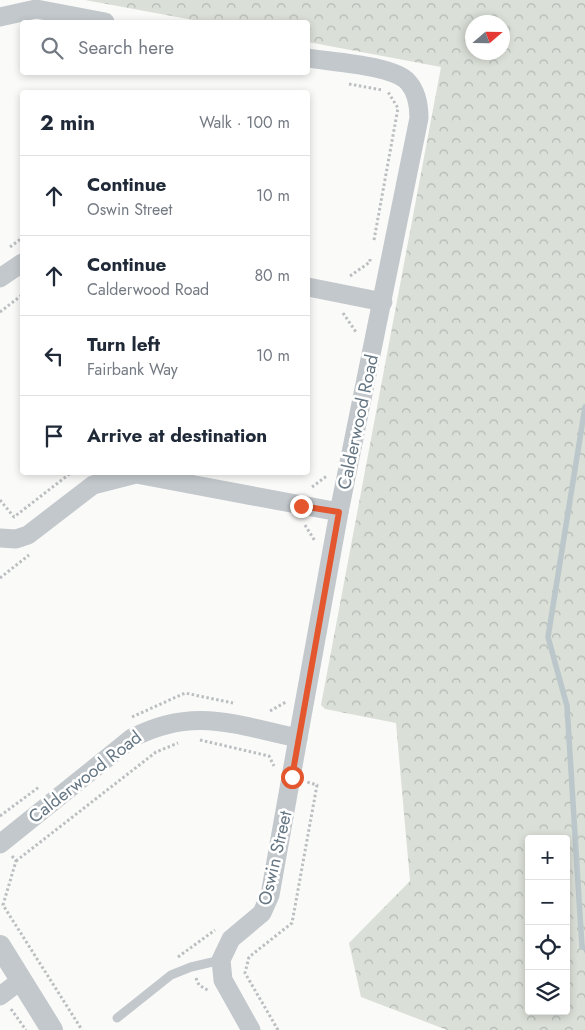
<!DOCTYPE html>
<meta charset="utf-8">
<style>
:root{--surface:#fff;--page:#f6f6f7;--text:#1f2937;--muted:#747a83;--line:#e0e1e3}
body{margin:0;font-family:Jost,sans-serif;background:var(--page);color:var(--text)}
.controls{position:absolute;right:15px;bottom:15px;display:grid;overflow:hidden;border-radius:5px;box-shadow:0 2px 8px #0003}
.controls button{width:45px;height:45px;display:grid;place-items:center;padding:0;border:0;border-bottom:1px solid var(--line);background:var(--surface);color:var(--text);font:25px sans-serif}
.compass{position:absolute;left:465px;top:15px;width:45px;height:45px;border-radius:50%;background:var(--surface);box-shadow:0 2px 8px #0003;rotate:70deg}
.stop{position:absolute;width:15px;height:15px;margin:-11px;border:4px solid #e4572e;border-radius:50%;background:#fff}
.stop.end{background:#e4572e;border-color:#fff;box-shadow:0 1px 5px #0008}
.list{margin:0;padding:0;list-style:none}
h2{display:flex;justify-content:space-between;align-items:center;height:65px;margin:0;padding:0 20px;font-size:21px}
h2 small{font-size:16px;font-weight:400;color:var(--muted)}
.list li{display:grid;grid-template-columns:32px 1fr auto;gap:15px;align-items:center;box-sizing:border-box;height:80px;padding:0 20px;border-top:1px solid var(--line)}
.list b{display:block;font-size:19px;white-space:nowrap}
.list p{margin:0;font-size:16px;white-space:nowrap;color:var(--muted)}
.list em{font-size:16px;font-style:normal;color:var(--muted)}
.icon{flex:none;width:28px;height:28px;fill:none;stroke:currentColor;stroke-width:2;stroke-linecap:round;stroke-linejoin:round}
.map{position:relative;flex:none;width:585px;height:1030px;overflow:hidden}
.search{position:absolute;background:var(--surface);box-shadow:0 2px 8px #0003;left:20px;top:20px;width:290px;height:55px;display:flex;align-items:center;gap:12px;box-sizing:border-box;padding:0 18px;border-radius:5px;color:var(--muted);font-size:19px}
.panel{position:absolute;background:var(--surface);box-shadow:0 2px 8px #0003;left:20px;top:90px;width:290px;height:385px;border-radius:5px}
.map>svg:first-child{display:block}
.park{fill:url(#park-crowns);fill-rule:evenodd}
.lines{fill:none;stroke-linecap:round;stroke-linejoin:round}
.stream{stroke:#bbc7cb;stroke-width:5.5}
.path{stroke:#bbbfc2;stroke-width:3;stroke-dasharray:2.5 2.5;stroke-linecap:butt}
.service{stroke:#c3c8cc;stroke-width:9}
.minor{stroke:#c3c8cc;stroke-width:19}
.tertiary{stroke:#c3c8cc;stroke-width:22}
.route{stroke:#e4572e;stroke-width:6}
.labels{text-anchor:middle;stroke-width:5;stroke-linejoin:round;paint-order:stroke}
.street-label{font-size:18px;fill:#657683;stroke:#fff}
</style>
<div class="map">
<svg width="585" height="1030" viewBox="0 0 585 1030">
<defs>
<pattern id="park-crowns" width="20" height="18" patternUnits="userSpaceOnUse" patternTransform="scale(1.25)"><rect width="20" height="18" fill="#dadfd7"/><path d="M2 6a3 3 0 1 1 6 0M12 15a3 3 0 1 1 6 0" fill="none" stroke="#b4b9b4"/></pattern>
</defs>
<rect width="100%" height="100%" fill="#fafaf8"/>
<path class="park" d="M85 0H585V1030H447L361 997 349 943 410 881 396 723 325 709 321 705 441 67 308 42V22H204ZM472 22H502V52H472ZM529 839H566V1011H529Z"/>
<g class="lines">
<polyline class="stream" points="585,407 548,637 567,706 582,947 585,948"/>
<g class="path">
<polyline points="349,84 382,90"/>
<polyline points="374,240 398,108 388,92"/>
<polyline points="10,247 22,238"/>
<polyline points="350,276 370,262 370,259"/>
<polyline points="0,312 22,295"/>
<polyline points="343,313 356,332"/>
<polyline points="312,487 328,475"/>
<polyline points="0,500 14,517 72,472"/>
<polyline points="305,525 315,541"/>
<polyline points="0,578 29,555"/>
<polyline points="270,711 286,702"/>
<polyline points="132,717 185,693 233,703"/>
<polyline points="200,740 269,756 274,766"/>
<polyline points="0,816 39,787"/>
<polyline points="12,856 16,861 3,905 82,1030"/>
<polyline points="16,861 156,752 178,743"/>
<polyline points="178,957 215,930"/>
<polyline points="196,978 199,985 209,991"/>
<polyline points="11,1009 26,1030"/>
<polyline points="278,1030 245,973 249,957 292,923 317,785 307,782"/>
</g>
<polyline class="service" points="117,1018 171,975 191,967 221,960"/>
<g class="minor">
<polyline points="0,17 36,9 105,22"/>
<polyline points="0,278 22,263"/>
<polyline points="308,287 383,302"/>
<polyline points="0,538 16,539 28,535 93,485 136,474 339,512"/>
<path d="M0 844 132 738C194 706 235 725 298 738L339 512 419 118C419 104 417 92 408 82 393 65 331 62 308 58"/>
<polyline points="0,996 20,981"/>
<polyline points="251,1030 223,980 221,960 231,939 262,913 270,895 298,738"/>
</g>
<polyline class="tertiary" points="0,946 52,1030"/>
</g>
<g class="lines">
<polyline class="route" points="292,777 339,512 301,506"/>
</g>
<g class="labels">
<g class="street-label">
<text transform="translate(358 422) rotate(-78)" y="6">Calderwood Road</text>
<text transform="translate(85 777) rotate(-38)" y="6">Calderwood Road</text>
<text transform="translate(275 858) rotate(-77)" y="6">Oswin Street</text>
</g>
</g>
</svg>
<div class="controls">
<button>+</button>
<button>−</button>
<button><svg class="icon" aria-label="locate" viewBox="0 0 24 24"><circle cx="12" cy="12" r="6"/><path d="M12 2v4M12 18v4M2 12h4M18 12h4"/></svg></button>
<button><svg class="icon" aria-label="layers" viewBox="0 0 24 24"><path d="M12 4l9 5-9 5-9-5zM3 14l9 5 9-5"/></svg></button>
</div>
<svg class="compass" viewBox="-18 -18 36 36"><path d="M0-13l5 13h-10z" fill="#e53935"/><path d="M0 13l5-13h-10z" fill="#747a83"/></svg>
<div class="stop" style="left:292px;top:777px"></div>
<div class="stop end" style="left:301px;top:506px"></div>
<div class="search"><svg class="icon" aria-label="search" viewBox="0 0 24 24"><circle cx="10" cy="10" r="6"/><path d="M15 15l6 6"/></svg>Search here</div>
<section class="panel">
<h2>2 min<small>Walk · 100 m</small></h2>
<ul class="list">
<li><svg class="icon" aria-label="ahead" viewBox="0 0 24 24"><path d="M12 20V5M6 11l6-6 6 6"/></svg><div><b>Continue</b><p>Oswin Street</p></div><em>10 m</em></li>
<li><svg class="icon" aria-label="ahead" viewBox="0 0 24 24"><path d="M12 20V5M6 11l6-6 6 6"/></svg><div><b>Continue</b><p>Calderwood Road</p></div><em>80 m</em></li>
<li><svg class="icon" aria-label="left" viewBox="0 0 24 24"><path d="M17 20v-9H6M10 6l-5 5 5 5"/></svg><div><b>Turn left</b><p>Fairbank Way</p></div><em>10 m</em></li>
<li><svg class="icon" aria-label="arrive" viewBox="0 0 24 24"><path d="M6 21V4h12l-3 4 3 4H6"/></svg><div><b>Arrive at destination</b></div></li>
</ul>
</section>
</div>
